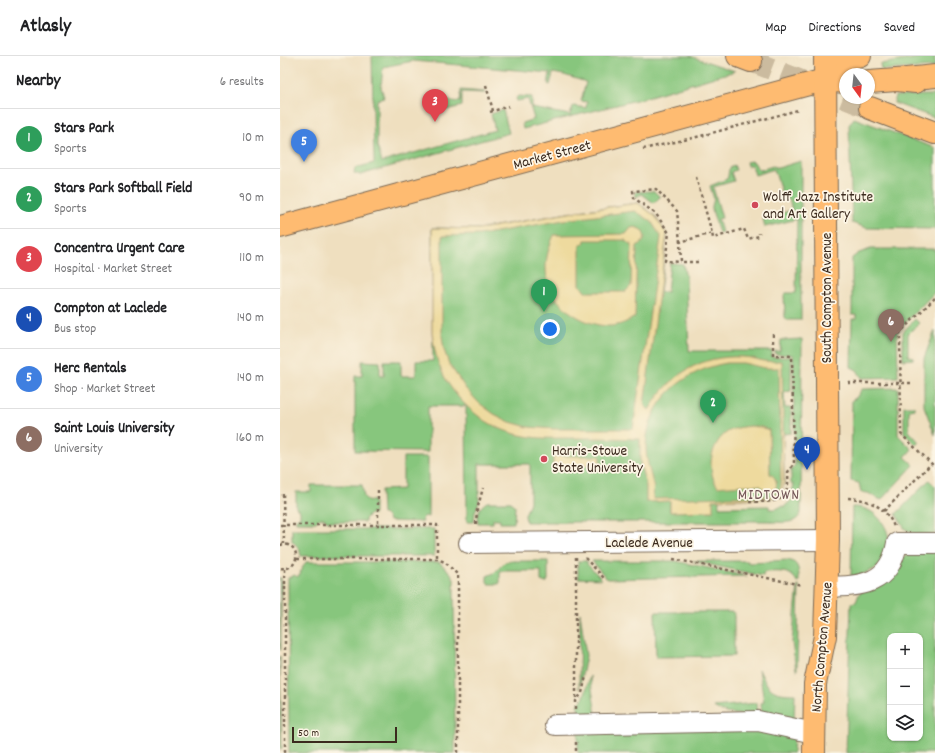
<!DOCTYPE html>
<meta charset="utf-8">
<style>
:root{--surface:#fff;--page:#f2f2f2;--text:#202124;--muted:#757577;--line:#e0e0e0;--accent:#d1495b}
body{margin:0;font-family:Dekko,sans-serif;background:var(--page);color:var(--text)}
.controls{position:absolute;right:12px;bottom:12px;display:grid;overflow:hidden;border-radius:8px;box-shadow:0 1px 3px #0004}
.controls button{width:36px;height:36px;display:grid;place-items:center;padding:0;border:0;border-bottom:1px solid var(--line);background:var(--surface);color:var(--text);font:20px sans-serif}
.compass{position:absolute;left:559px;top:12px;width:36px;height:36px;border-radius:50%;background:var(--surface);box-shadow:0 1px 3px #0004;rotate:165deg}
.scale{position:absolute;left:12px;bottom:10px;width:105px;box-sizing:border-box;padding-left:4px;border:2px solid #3b2a1e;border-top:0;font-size:11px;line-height:14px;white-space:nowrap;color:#3b2a1e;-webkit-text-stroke:3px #fcf5e5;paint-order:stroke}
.you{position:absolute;left:270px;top:273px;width:14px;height:14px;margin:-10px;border:3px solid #fff;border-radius:50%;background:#1a73e8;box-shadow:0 0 0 6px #1a73e833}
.badge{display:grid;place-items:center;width:26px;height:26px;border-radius:50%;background:var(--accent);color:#fff;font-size:13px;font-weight:700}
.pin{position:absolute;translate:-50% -33px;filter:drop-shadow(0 1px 2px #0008)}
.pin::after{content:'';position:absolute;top:21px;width:14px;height:12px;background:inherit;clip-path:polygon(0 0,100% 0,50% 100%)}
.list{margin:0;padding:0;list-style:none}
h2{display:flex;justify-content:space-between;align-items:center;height:52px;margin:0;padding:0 16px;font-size:17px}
h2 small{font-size:13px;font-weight:400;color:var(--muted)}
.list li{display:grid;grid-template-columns:26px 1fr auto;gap:12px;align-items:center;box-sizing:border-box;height:60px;padding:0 16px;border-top:1px solid var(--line)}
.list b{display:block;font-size:15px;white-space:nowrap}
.list p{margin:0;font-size:13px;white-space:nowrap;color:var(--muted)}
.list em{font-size:13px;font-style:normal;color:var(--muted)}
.icon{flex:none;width:22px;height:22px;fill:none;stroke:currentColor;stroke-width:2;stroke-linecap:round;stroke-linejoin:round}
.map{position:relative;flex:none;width:655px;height:697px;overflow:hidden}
header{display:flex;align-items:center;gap:24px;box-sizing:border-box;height:56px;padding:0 20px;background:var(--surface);border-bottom:1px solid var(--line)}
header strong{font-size:19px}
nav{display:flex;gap:22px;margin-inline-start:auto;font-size:14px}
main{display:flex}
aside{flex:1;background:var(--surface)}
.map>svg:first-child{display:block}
.green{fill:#87c67d;stroke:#61784e;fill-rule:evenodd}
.sand{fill:#eeda9e;stroke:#94825e;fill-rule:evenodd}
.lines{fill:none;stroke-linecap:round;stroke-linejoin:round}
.highway-tunnel{stroke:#cbbb9f;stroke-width:22;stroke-dasharray:22 11;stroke-linecap:butt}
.minor-casing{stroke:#7a6956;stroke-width:22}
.major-casing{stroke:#7a6956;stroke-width:24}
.highway-casing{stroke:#7a6956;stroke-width:24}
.path{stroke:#7a6956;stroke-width:2.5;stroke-dasharray:3 3;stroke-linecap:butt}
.minor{stroke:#fff;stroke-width:20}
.major{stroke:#febb71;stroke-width:22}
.highway{stroke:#febb71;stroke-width:22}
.poi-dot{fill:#d1495b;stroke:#fcf5e5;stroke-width:1.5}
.labels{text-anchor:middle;stroke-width:3.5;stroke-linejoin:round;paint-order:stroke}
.street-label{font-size:15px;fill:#3b2a1e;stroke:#fcf5e5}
.poi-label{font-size:15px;fill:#3b2a1e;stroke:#fcf5e5;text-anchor:start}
.neighbourhood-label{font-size:16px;letter-spacing:1px;fill:#735557;stroke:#fcf5e5}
</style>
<header>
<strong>Atlasly</strong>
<nav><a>Map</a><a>Directions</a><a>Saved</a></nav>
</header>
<main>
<aside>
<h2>Nearby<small>6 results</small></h2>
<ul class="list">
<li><span class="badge" style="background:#2e9e5b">1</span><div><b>Stars Park</b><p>Sports</p></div><em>10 m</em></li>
<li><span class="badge" style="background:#2e9e5b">2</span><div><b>Stars Park Softball Field</b><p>Sports</p></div><em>90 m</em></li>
<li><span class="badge" style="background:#e0444e">3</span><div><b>Concentra Urgent Care</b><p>Hospital · Market Street</p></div><em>110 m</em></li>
<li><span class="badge" style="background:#1a4fb4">4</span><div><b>Compton at Laclede</b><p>Bus stop</p></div><em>140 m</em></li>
<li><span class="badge" style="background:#3f7fe0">5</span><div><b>Herc Rentals</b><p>Shop · Market Street</p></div><em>140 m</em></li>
<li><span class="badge" style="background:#8d6e63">6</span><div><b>Saint Louis University</b><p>University</p></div><em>160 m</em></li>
</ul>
</aside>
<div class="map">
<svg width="655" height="697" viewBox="0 0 655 697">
<rect width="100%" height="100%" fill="#fcf5e5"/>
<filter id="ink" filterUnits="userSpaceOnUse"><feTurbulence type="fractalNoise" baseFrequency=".025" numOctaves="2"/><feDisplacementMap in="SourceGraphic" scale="8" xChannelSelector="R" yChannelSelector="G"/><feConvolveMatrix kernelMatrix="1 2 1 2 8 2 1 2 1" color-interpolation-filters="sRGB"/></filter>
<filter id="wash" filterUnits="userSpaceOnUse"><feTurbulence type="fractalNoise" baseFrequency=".012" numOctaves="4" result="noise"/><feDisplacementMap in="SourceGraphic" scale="16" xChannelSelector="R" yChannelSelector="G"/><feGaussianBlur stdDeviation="0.9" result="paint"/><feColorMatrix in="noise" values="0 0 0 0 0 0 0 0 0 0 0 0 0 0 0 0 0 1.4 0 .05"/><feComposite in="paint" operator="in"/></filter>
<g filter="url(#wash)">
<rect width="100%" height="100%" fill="#efdfbf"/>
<g class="green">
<polygon points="92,0 410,0 455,15 360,43 243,73 242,67 254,63 248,43 237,45 236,42 238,40 252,41 252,52 290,59 293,50 306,52 307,46 301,45 306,26 284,19 273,17 270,29 268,28 270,17 133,5 103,11 101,31 104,41 97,44 97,90 102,106 215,74 211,58 223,54 229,77 80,119 74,117 75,112 94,107"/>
<polygon points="655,0 655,11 601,14 600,8 644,1"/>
<polygon points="181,34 205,36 205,37 182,36 182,50 167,54 164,44 180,46"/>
<polygon points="649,39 655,39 655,62 614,47 615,40"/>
<polygon points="574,62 655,92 655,173 587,172 572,167 569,69"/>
<polygon points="471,105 474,106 478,113 480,114 493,110 498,112 521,105 521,264 507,264 505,261 504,239 506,237 516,237 517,163 485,171 483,163 512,154 509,143 504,144 494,113 475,119 472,109 467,110 466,106"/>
<path d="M454 109 456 114 451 116 454 125 433 131 442 162 438 163 442 176 439 177 432 154V150L434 143 430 130 447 123C450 117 446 113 454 109Z"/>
<polygon points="374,135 380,141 374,147 362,138 356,141 355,136"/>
<path d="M358 147 375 160 387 178 380 236H387L390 207 403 208 406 222 409 295H492V301H511V335L504 336 505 352H511V377L503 378 504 428C502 437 499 440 490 442L439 443V451L489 450V453H496L502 450 504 451 513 443 511 440 514 428H511V414L515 409 513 299 495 298V295H500L501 284 522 283 521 457C516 469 503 466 491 466V465H467V466H246L245 459 250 446V408H199V446L195 456 194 466H187L186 350H148V396L75 395V320H82V305L100 306V320H104V305H121V320H136V305H153L152 172 200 173 299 155ZM432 444V455H390V445Z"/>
<polygon points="591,193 655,193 655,236 617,275 618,321 582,322 577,314 571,311 572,263 576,263 576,259 572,259 572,202 579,197"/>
<polygon points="635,263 639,267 628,278 628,300 633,301 633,303 623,304 623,276"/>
<polygon points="655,274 655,379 644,350 644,302"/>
<polygon points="618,332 618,379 632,393 625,401 634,409 601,444 588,437 581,436 579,427 571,425 572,344 576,342 582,333"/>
<polygon points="624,350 634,350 634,353 629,354 629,375 639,386 636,389 624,377"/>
<polygon points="123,401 148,401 148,461 145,460 142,463 143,466 109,465 108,462 104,458 102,458 101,434 123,433"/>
<polygon points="649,424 655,430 655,478 637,478 631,476 625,473 616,458"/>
<polygon points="31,429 82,429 84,441 87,444 94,445 94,458 90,458 85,463 85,466 48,466 44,462 40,462 36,466 16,466 16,463 20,461 20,455 16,452 16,436 31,436"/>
<path d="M207 446H230L235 450 234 467H220V463H213V467H198C196 458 199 451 207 446Z"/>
<path d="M572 451C578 451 585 452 590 455 601 461 611 476 608 489 607 497 601 505 597 512L571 523Z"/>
<polygon points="12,473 154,473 154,500 21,500 19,492 12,485"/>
<path d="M655 494V697H566L571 547 576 546 579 538 628 498 634 495ZM610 580H640V682H610Z"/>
<path d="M507 504C519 506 519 514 519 525L517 526C511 513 497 516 484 516L483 520 413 505H468V507L491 506V505Z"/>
<polygon points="230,505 268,505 268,524 266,527 261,525 261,515 220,515 220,526 219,528 209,528 207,526 207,520 214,517 225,506"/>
<polygon points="298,505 307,505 307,508 322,523 298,522"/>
<polygon points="312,505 395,505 467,520 327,523"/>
<polygon points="26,506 159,506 170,516 174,523 175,697 9,697 8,522 15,519 17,521 21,518 20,516"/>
<polygon points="0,521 1,522 1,594 0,594"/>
<polygon points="518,530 519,530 517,614 516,614 512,586"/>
<polygon points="300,556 306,600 299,633"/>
<polygon points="375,556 454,556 454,600 376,601"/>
<polygon points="0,600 2,692 0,694"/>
<path d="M479 613C488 634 492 638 515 638L514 666 482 661 481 647 484 646Z"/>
<polygon points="310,620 316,659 299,664 298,649 304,641"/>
<polygon points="477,647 478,661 446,657 433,651"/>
<polygon points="470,671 514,676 513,697 298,697 298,675"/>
</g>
<g class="sand">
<path d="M358 147 375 160 387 178 364 349 369 354C391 318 420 299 462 301 470 301 476 303 483 305 489 306 496 305 502 305L504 428C502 437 499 440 490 442L433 444V455L390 456V445L366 446V430L360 407V383C336 382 311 382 287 382 273 382 259 383 245 380 207 374 173 345 159 309 155 299 154 288 152 277V172L200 173 299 155ZM355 155 371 165 381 181 353 373H275L248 371 230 366 214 358 199 347 186 333 169 308 164 294 162 280V180L199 179 284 164ZM447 307H463L485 312H499L501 429C500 436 497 438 490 440L373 443C373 438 374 432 373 428 370 415 366 404 366 391 367 345 404 314 447 307Z"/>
<path d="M355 171 362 174 365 181 363 186 357 190 355 261C347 266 339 270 329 270 303 270 271 248 267 222 264 207 268 193 274 179L346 178 351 172ZM305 184H345L352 189 351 230 345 236H305L300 229V189L304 188Z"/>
<path d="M470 370 481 371 489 374 490 418C497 421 500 433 491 435 485 436 483 431 480 430 476 428 444 430 438 431 426 415 430 389 446 377 453 372 462 371 470 370Z"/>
<polygon points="273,400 320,400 320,409 273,410"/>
</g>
</g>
<g filter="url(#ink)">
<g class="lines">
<polyline class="highway-tunnel" points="471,5 590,52"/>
<g class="minor-casing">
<g id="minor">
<polyline points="189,487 548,484"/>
<path d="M546 531C582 530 610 529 617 487H655"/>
<polyline points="275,669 478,665 534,677"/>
</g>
</g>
<g class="major-casing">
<g id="major">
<path d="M544 24C555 12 565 4 580 0"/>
<polyline points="589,26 617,24 636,26"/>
<polyline points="0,171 544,24 565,26"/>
<polyline points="534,697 535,628 545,580 548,484 545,0"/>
</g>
</g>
<g class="highway-casing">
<g id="highway">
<polyline points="458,0 471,5"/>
<polyline points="617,24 655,20"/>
<polyline points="590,52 655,77"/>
</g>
</g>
<g class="path">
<polyline points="206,29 213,55"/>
<polyline points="210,56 229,50"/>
<polyline points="363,93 413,82 518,54"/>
<polyline points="416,121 432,177"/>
<polyline points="400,186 397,155 376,133 353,135 354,142 376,158 389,177 385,205 401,206"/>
<polyline points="418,206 401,206 400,186 432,177 433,182 464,173 468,183 479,180 479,177"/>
<polyline points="655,242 620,276 621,378 655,411"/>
<polyline points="568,327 634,327"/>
<polyline points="98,434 98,469"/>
<polyline points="3,438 4,488"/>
<path d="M568 442C588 443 607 451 614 471"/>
<path d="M469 446C497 445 510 449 508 416L514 408 512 300 493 299V276"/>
<polyline points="604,455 651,408"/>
<polyline points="196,468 197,454 203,432"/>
<polyline points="0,469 157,469 157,503"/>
<path d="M0 489C21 484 22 516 0 512"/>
<polyline points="296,501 296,645"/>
<polyline points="305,502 325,523"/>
<polyline points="17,503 157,503 165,506 178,519 178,697"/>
<polyline points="393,503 522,529"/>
<polyline points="5,513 5,697"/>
<polyline points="296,653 296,645 302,637 306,620"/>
<polyline points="296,686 296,697"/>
</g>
<use href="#minor" class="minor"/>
<use href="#major" class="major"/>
<use href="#highway" class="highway"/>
</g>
</g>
<g class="poi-dot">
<circle cx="475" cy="149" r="4"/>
<circle cx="264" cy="403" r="4"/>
</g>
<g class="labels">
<g class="street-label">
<text transform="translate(272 98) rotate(-15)" y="5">Market Street</text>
<text transform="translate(546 242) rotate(-90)" y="5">South Compton Avenue</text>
<text x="369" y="491">Laclede Avenue</text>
<text transform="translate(541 591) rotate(-85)" y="5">North Compton Avenue</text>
</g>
<g class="poi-label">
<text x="483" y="145">Wolff Jazz Institute<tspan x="483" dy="17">and Art Gallery</tspan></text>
<text x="272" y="399">Harris-Stowe<tspan x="272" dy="17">State University</tspan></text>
</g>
<g class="neighbourhood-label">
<text x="489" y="443">MIDTOWN</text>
</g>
</g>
</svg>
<div class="controls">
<button>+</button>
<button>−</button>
<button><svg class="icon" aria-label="layers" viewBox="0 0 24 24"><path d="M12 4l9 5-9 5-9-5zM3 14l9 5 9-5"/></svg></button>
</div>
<svg class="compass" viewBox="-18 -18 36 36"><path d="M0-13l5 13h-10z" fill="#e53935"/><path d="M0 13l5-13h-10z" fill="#757577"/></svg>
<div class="scale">50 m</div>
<div class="you"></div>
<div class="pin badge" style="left:264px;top:256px;background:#2e9e5b">1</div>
<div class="pin badge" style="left:433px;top:367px;background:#2e9e5b">2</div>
<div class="pin badge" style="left:155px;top:66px;background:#e0444e">3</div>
<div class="pin badge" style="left:527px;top:414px;background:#1a4fb4">4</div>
<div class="pin badge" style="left:24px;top:106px;background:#3f7fe0">5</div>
<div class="pin badge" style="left:611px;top:286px;background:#8d6e63">6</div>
</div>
</main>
